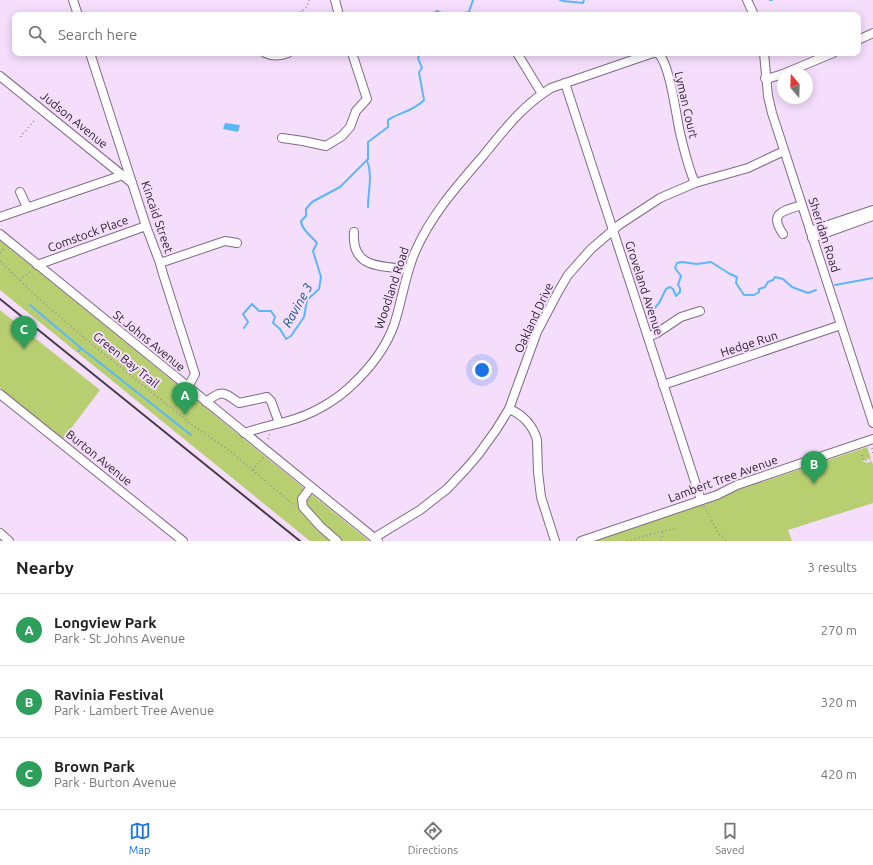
<!DOCTYPE html>
<meta charset="utf-8">
<style>
:root{--surface:#fff;--page:#f2f2f2;--text:#222;--muted:#767676;--line:#e0e0e0;--accent:#1a73e8}
body{margin:0;font-family:Ubuntu,sans-serif;background:var(--page);color:var(--text)}
.compass{position:absolute;left:777px;top:68px;width:36px;height:36px;border-radius:50%;background:var(--surface);box-shadow:0 2px 10px #0003;rotate:341deg}
.you{position:absolute;left:482px;top:370px;width:14px;height:14px;margin:-10px;border:3px solid #fff;border-radius:50%;background:#1a73e8;box-shadow:0 0 0 6px #1a73e833}
.badge{display:grid;place-items:center;width:26px;height:26px;border-radius:50%;background:var(--accent);color:#fff;font-size:13px;font-weight:700}
.pin{position:absolute;translate:-50% -33px;filter:drop-shadow(0 1px 2px #0008)}
.pin::after{content:'';position:absolute;top:21px;width:14px;height:12px;background:inherit;clip-path:polygon(0 0,100% 0,50% 100%)}
.list{margin:0;padding:0;list-style:none}
h2{display:flex;justify-content:space-between;align-items:center;height:52px;margin:0;padding:0 16px;font-size:17px}
h2 small{font-size:13px;font-weight:400;color:var(--muted)}
.list li{display:grid;grid-template-columns:26px 1fr auto;gap:12px;align-items:center;box-sizing:border-box;height:72px;padding:0 16px;border-top:1px solid var(--line)}
.list b{display:block;font-size:15px;white-space:nowrap}
.list p{margin:0;font-size:13px;white-space:nowrap;color:var(--muted)}
.list em{font-size:13px;font-style:normal;color:var(--muted)}
.icon{flex:none;width:22px;height:22px;fill:none;stroke:currentColor;stroke-width:2;stroke-linecap:round;stroke-linejoin:round}
.map{position:relative;flex:none;width:873px;height:541px;overflow:hidden}
.search{position:absolute;background:var(--surface);box-shadow:0 2px 10px #0003;left:12px;right:12px;top:12px;height:44px;display:flex;align-items:center;gap:10px;box-sizing:border-box;padding:0 14px;border-radius:8px;color:var(--muted);font-size:15px}
.sheet{height:268px;background:var(--surface)}
nav{display:flex;justify-content:space-around;align-items:center;box-sizing:border-box;height:56px;border-top:1px solid var(--line);background:var(--surface);font-size:11px;color:var(--muted)}
nav a{display:grid;justify-items:center;gap:2px}
nav .on{color:var(--accent)}
.map>svg:first-child{display:block}
.green{fill:#b8cf71}
.water{fill:#5cb7f9}
.lines{fill:none;stroke-linecap:round;stroke-linejoin:round}
.stream{stroke:#5cb7f9;stroke-width:2}
.minor-casing{stroke:#806b86;stroke-width:10}
.path{stroke:#99889e;stroke-width:1.5;stroke-dasharray:1 3;stroke-linecap:butt}
.minor{stroke:#fff;stroke-width:8}
.rail{stroke:#463b4a;stroke-width:2}
.labels{text-anchor:middle;stroke-width:4;stroke-linejoin:round;paint-order:stroke}
.street-label{font-size:12px;fill:#2c232f;stroke:#f5ddfc}
.water-label{font-size:13px;font-style:italic;fill:#135681;stroke:#f5ddfc}
</style>
<div class="map">
<svg width="873" height="541" viewBox="0 0 873 541">
<rect width="100%" height="100%" fill="#f5ddfc"/>
<g class="green">
<polygon points="0,240 369,541 310,541 0,290"/>
<polygon points="0,310 100,390 63,439 0,388"/>
<polygon points="867,447 871,458 862,461 867,463 872,461 873,465 873,503 788,530 792,541 585,541"/>
</g>
<polygon class="water" points="225,123 240,125 238,132 223,129"/>
<g class="lines">
<g class="stream">
<polyline points="560,0 563,1 583,3 584,0"/>
<polyline points="770,0 772,0"/>
<polyline points="430,15 437,11 445,15"/>
<polyline points="455,15 469,12 473,0"/>
<path d="M367 160C373 176 368 191 368 207"/>
<polyline points="835,285 873,278"/>
<polyline points="30,305 81,348"/>
<polyline points="646,318 659,303 666,289 670,287 673,289 676,296 680,292 680,288 678,285 681,276 675,268 677,263 682,262 697,264 711,262 730,274 737,277 736,283 744,295 754,295 759,292 759,289 765,287 768,282 773,280 775,277 783,279 792,287 808,293 816,290"/>
<path d="M244 328 248 322 243 314 252 304 259 311H271L275 317 273 323 280 329 286 339 291 336 304 317 307 300 319 289 321 277 313 251 317 243C312 237 301 229 301 221L306 216V209L312 202 340 187 368 159V142L388 127V120C400 112 414 111 424 100L419 72 422 68 418 58 420 53"/>
<polyline points="79,351 81,348 191,435"/>
</g>
<g class="minor-casing">
<g id="minor">
<polyline points="73,0 78,15"/>
<polyline points="335,0 339,15"/>
<polyline points="747,0 754,15"/>
<polyline points="858,40 873,33"/>
<polyline points="90,53 146,226 160,263 163,274 195,374 188,387"/>
<path d="M265 53C273 57 280 56 288 53"/>
<polyline points="517,53 542,94"/>
<polyline points="764,53 768,96 772,113 873,423"/>
<polyline points="783,74 833,53"/>
<polyline points="0,76 132,183"/>
<polyline points="765,78 770,78 783,74"/>
<polyline points="565,83 701,500"/>
<polyline points="282,138 303,141 326,146 342,136 350,127 356,111 367,99 352,53"/>
<polyline points="20,192 27,207"/>
<polyline points="0,217 123,175"/>
<polyline points="810,231 873,210"/>
<path d="M354 232C351 269 382 266 408 269"/>
<polyline points="0,234 378,541"/>
<path d="M783 234C768 212 784 211 802 205"/>
<polyline points="812,238 873,216"/>
<polyline points="160,263 225,241 237,243"/>
<polyline points="37,265 146,226"/>
<polyline points="648,337 657,333 681,317 700,311"/>
<polyline points="663,385 841,325"/>
<polyline points="0,394 183,541"/>
<path d="M206 402C222 389 224 392 239 403L267 397 271 401 279 423"/>
<path d="M509 409C522 414 533 425 537 440L538 472 541 497 555 541"/>
<path d="M244 433C259 428 273 425 288 421 311 415 336 401 353 384 370 368 386 347 394 325 402 301 405 275 415 252 431 215 457 186 483 156 504 130 522 106 551 88L653 53H658C670 64 676 115 680 133 684 150 688 167 695 183"/>
<polyline points="311,487 302,499 303,507 321,527 337,541"/>
<polyline points="0,533 9,541"/>
<polyline points="374,538 420,510 447,489 465,470 478,455 496,430 509,409 537,332 558,292 568,275 591,249 619,225 660,198 695,183 748,168 784,151"/>
<polyline points="581,541 717,495 737,485 873,439"/>
</g>
</g>
<g class="path">
<polyline points="301,12 310,15"/>
<polyline points="296,15 307,7 309,0"/>
<path d="M21 137V135C27 131 31 123 36 119"/>
<polyline points="0,253 5,247"/>
<polyline points="0,261 37,297 88,341 191,424 230,451 295,506"/>
<polyline points="20,280 32,270"/>
<polyline points="644,302 647,301 655,326"/>
<polyline points="268,439 270,433"/>
<polyline points="872,448 873,453"/>
<polyline points="862,455 864,461 873,459"/>
<polyline points="252,470 264,457"/>
<polyline points="704,506 719,534 727,541"/>
<polyline points="627,541 648,535 676,528"/>
<polyline points="661,541 663,531"/>
</g>
<use href="#minor" class="minor"/>
<polyline class="rail" points="0,299 300,541"/>
</g>
<g class="labels">
<g class="street-label">
<text transform="translate(686 105) rotate(77)" y="4">Lyman Court</text>
<text transform="translate(74 120) rotate(39)" y="4">Judson Avenue</text>
<text transform="translate(157 217) rotate(71)" y="4">Kincaid Street</text>
<text transform="translate(88 234) rotate(-20)" y="4">Comstock Place</text>
<text transform="translate(824 235) rotate(72)" y="4">Sheridan Road</text>
<text transform="translate(392 288) rotate(-72)" y="4">Woodland Road</text>
<text transform="translate(644 288) rotate(72)" y="4">Groveland Avenue</text>
<text transform="translate(534 318) rotate(-65)" y="4">Oakland Drive</text>
<text transform="translate(149 341) rotate(39)" y="4">St Johns Avenue</text>
<text transform="translate(749 344) rotate(-18)" y="4">Hedge Run</text>
<text transform="translate(126 360) rotate(39)" y="4">Green Bay Trail</text>
<text transform="translate(99 458) rotate(39)" y="4">Burton Avenue</text>
<text transform="translate(723 479) rotate(-20)" y="4">Lambert Tree Avenue</text>
</g>
<g class="water-label">
<text transform="translate(297 305) rotate(-61)" y="5">Ravine 3</text>
</g>
</g>
</svg>
<svg class="compass" viewBox="-18 -18 36 36"><path d="M0-13l5 13h-10z" fill="#e53935"/><path d="M0 13l5-13h-10z" fill="#767676"/></svg>
<div class="you"></div>
<div class="pin badge" style="left:185px;top:415px;background:#2e9e5b">A</div>
<div class="pin badge" style="left:814px;top:484px;background:#2e9e5b">B</div>
<div class="pin badge" style="left:24px;top:349px;background:#2e9e5b">C</div>
<div class="search"><svg class="icon" aria-label="search" viewBox="0 0 24 24"><circle cx="10" cy="10" r="6"/><path d="M15 15l6 6"/></svg>Search here</div>
</div>
<section class="sheet">
<h2>Nearby<small>3 results</small></h2>
<ul class="list">
<li><span class="badge" style="background:#2e9e5b">A</span><div><b>Longview Park</b><p>Park · St Johns Avenue</p></div><em>270 m</em></li>
<li><span class="badge" style="background:#2e9e5b">B</span><div><b>Ravinia Festival</b><p>Park · Lambert Tree Avenue</p></div><em>320 m</em></li>
<li><span class="badge" style="background:#2e9e5b">C</span><div><b>Brown Park</b><p>Park · Burton Avenue</p></div><em>420 m</em></li>
</ul>
</section>
<nav>
<a class="on"><svg class="icon" aria-label="map" viewBox="0 0 24 24"><path d="M3 6l6-2 6 2 6-2v14l-6 2-6-2-6 2zM9 4v14M15 6v14"/></svg>Map</a>
<a><svg class="icon" aria-label="directions" viewBox="0 0 24 24"><path d="M12 3l9 9-9 9-9-9zM9 14v-3h6M13 9l2 2-2 2"/></svg>Directions</a>
<a><svg class="icon" aria-label="saved" viewBox="0 0 24 24"><path d="M7 4h10v16l-5-4-5 4z"/></svg>Saved</a>
</nav>
